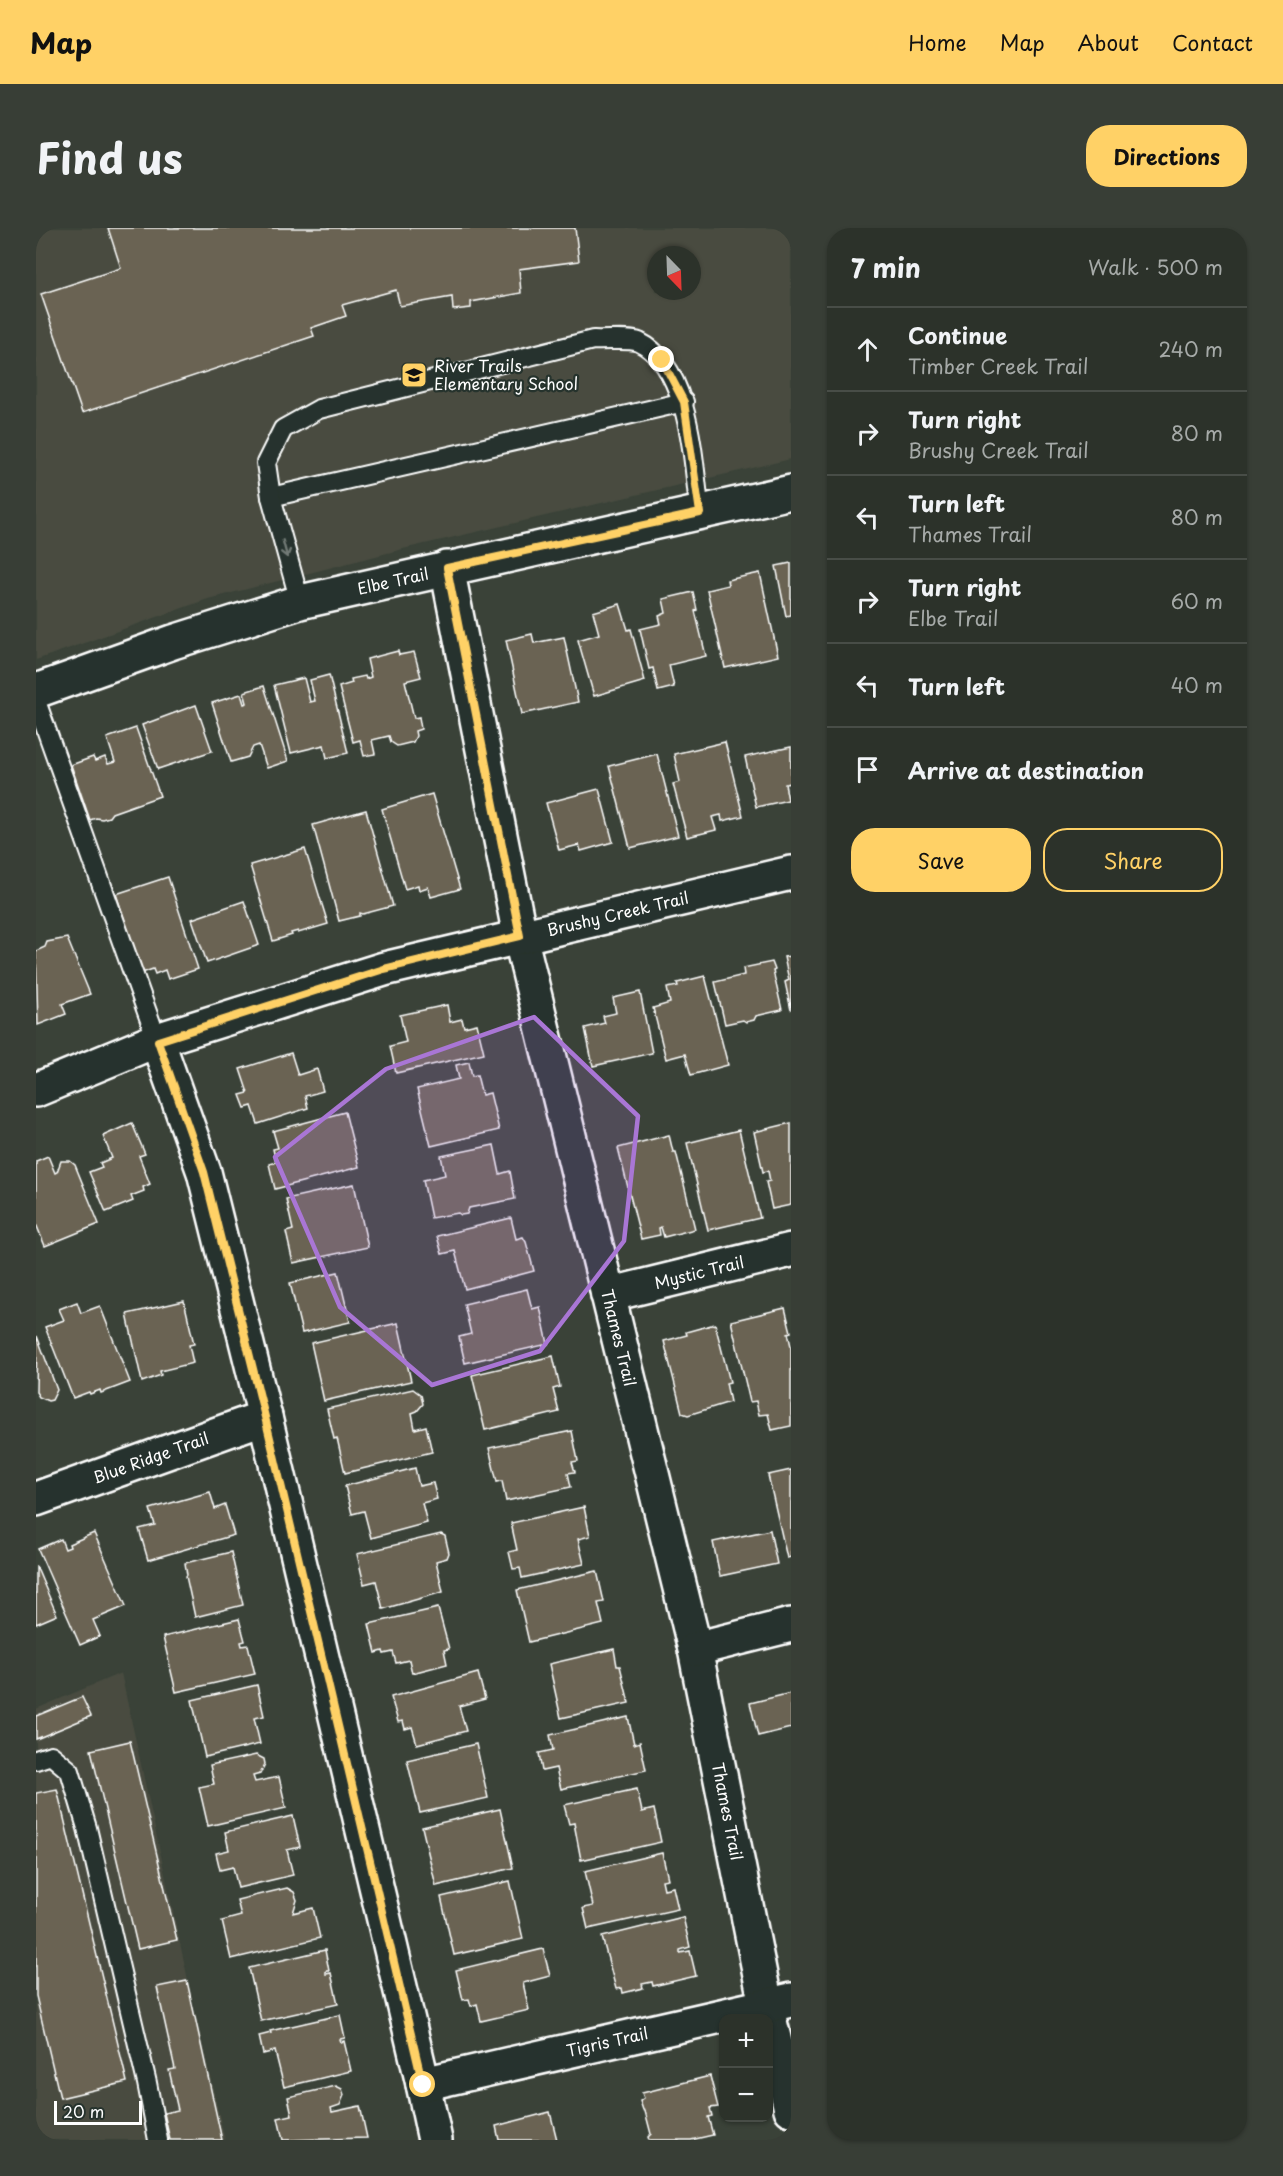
<!DOCTYPE html>
<meta charset="utf-8">
<style>
:root{--surface:#2c322a;--page:#383e36;--text:#f1f3f6;--muted:#a6aaa8;--line:#484d47;--accent:#ffd166}
body{margin:0;font-family:"Playpen Sans",sans-serif;background:var(--page);color:var(--text)}
.controls{position:absolute;right:18px;bottom:18px;display:grid;overflow:hidden;border-radius:12px;box-shadow:0 2px 4px #0004}
.controls button{width:54px;height:54px;display:grid;place-items:center;padding:0;border:0;border-bottom:2px solid var(--line);background:var(--surface);color:var(--text);font:30px sans-serif}
.compass{position:absolute;left:611px;top:18px;width:54px;height:54px;border-radius:50%;background:var(--surface);box-shadow:0 2px 4px #0004;rotate:157deg}
.scale{position:absolute;left:18px;bottom:15px;width:88px;box-sizing:border-box;padding-left:6px;border:3px solid #fff;border-top:0;font-size:16px;line-height:21px;white-space:nowrap;color:#fff;-webkit-text-stroke:4px #26332d;paint-order:stroke}
.stop{position:absolute;width:18px;height:18px;margin:-14px;border:4px solid #ffd166;border-radius:50%;background:#fff}
.stop.end{background:#ffd166;border-color:#fff;box-shadow:0 2px 6px #0008}
.list{margin:0;padding:0;list-style:none}
h2{display:flex;justify-content:space-between;align-items:center;height:78px;margin:0;padding:0 24px;font-size:26px}
h2 small{font-size:20px;font-weight:400;color:var(--muted)}
.list li{display:grid;grid-template-columns:39px 1fr auto;gap:18px;align-items:center;box-sizing:border-box;height:84px;padding:0 24px;border-top:2px solid var(--line)}
.list b{display:block;font-size:22px;white-space:nowrap}
.list p{margin:0;font-size:20px;white-space:nowrap;color:var(--muted)}
.list em{font-size:20px;font-style:normal;color:var(--muted)}
.actions{display:flex;gap:12px;padding:18px 24px}
.actions a{flex:1;padding:14px 0;border:2px solid var(--accent);border-radius:24px;text-align:center;font-size:21px;color:var(--accent)}
.actions .main{background:var(--accent);color:#111}
.icon{flex:none;width:33px;height:33px;fill:none;stroke:currentColor;stroke-width:2;stroke-linecap:round;stroke-linejoin:round}
.map{position:relative;flex:none;width:755px;height:1912px;overflow:hidden;border-radius:24px}
header{display:flex;align-items:center;gap:36px;box-sizing:border-box;height:84px;padding:0 30px;background:var(--accent);color:#111}
header strong{font-size:28px}
nav{display:flex;gap:33px;margin-inline-start:auto;font-size:21px}
.intro{display:flex;align-items:center;justify-content:space-between;box-sizing:border-box;height:144px;padding:0 36px}
h1{margin:0;font-size:42px}
.button{padding:15px 27px;border-radius:24px;background:var(--accent);color:#111;font-size:21px;font-weight:700}
main{display:flex;gap:36px;padding:0 36px}
aside{flex:1;background:var(--surface);border-radius:24px;box-shadow:0 2px 4px #0004}
.map>svg:first-child{display:block}
.built{fill:#484c40;fill-rule:evenodd}
.building{fill:#6a6452;stroke:#fff;stroke-width:1.5}
.lines{fill:none;stroke-linecap:round;stroke-linejoin:round}
.lane-casing{stroke:#fff;stroke-width:22}
.street-casing{stroke:#fff;stroke-width:38}
.lane{stroke:#26332d;stroke-width:18}
.street{stroke:#26332d;stroke-width:33}
.oneway{stroke:#727a76}
.route{stroke:#ffd166;stroke-width:8}
.marked{fill:#a976d5;fill-opacity:0.2;stroke:#a976d5;stroke-width:4.5;stroke-linejoin:round}
.labels{text-anchor:middle;stroke-width:4.5;stroke-linejoin:round;paint-order:stroke}
.poi-label{font-size:16px;fill:#fff;stroke:#26332d;text-anchor:start}
.street-label{font-size:16px;fill:#fff;stroke:#26332d}
</style>
<header>
<strong>Map</strong>
<nav><a>Home</a><a>Map</a><a>About</a><a>Contact</a></nav>
</header>
<div class="intro"><h1>Find us</h1><a class="button">Directions</a></div>
<main>
<div class="map">
<svg width="755" height="1912" viewBox="0 0 755 1912">
<rect width="100%" height="100%" fill="#3a4238"/>
<filter id="ink" filterUnits="userSpaceOnUse"><feTurbulence type="fractalNoise" baseFrequency=".0167" numOctaves="2"/><feDisplacementMap in="SourceGraphic" scale="12" xChannelSelector="R" yChannelSelector="G"/><feConvolveMatrix kernelMatrix="1 2 1 2 8 2 1 2 1" color-interpolation-filters="sRGB"/></filter>
<g filter="url(#ink)">
<g class="built">
<path d="M0 0H755V231L367 321 172 371 0 432ZM620 27H656V63H620Z"/>
<polygon points="85,1445 159,1784 189,1912 0,1912 0,1481"/>
</g>
<g class="building">
<polygon points="72,0 539,0 543,33 483,41 485,65 435,74 435,80 417,82 416,69 364,78 360,62 306,77 310,88 275,100 278,108 46,185 5,66 85,40"/>
<polygon points="755,335 755,387 750,388 740,338"/>
<polygon points="724,345 742,428 689,440 671,362 692,357 691,352"/>
<polygon points="657,364 661,382 659,383 670,428 633,437 638,459 622,463 617,440 613,441 604,401 625,396 623,388 630,385 627,371"/>
<polygon points="584,376 592,402 595,401 609,453 558,468 542,412 563,406 557,384"/>
<polygon points="496,406 498,415 528,409 542,474 486,486 470,412"/>
<polygon points="362,423 363,427 378,424 385,449 369,453 378,490 383,489 385,501 379,503 380,508 377,514 361,518 355,514 353,508 336,512 339,526 328,528 324,512 317,514 303,459 316,455 315,451 329,448 330,451 335,449 331,431"/>
<polygon points="293,447 312,525 291,530 288,517 255,525 238,457 268,450 274,474 279,473 274,452"/>
<polygon points="228,458 252,533 231,540 223,517 217,519 212,529 195,534 176,475 205,466 208,476 211,475 208,464"/>
<polygon points="160,477 176,523 122,541 106,497"/>
<polygon points="100,500 124,568 76,585 73,589 66,591 60,590 54,592 35,537 57,529 59,533 69,529 72,536 79,534 71,510"/>
<polygon points="689,514 707,588 686,593 685,587 676,589 680,602 651,609 637,556 644,554 638,526"/>
<polygon points="755,519 755,555 749,556 752,572 720,579 709,529"/>
<polygon points="621,526 642,608 594,620 573,538"/>
<polygon points="563,561 577,614 545,623 543,617 523,622 510,575"/>
<polygon points="396,566 424,661 395,669 392,659 383,662 382,657 369,661 346,581"/>
<polygon points="330,582 357,678 327,686 324,685 324,688 303,693 277,597"/>
<polygon points="269,621 292,696 262,705 262,703 255,705 256,707 237,713 214,637"/>
<polygon points="132,649 162,741 132,751 129,742 119,746 117,741 106,745 80,666"/>
<polygon points="208,673 223,717 171,735 156,691"/>
<polygon points="31,710 54,766 26,776 30,786 2,797 0,723 9,719 11,714"/>
<polygon points="755,728 755,782 749,754 753,752 748,729"/>
<polygon points="736,734 739,742 737,743 746,782 720,788 718,792 710,794 707,792 689,796 679,754 708,747 707,740"/>
<polygon points="669,748 692,837 655,847 649,826 630,831 617,780 634,775 631,760 642,758 641,755"/>
<polygon points="604,764 616,825 557,838 549,800 569,795 567,788 580,785 577,770"/>
<polygon points="411,777 414,794 426,791 428,799 441,796 448,825 360,845 354,818 370,814 364,787"/>
<polygon points="255,825 262,847 281,841 287,863 269,868 272,880 222,896 216,878 209,880 204,867 212,865 204,841"/>
<polygon points="433,834 436,848 441,847 446,867 454,865 463,902 395,918 381,861 423,851 420,837"/>
<polygon points="309,884 323,939 239,961 233,936 240,934 237,921 242,920 237,903"/>
<polygon points="96,895 109,926 103,928 114,956 107,959 108,963 95,968 97,973 70,984 53,944 66,939 64,935 76,930 67,908"/>
<polygon points="755,895 755,977 736,981 730,954 734,953 732,943 727,944 718,904"/>
<polygon points="703,902 724,990 672,1002 651,915"/>
<polygon points="633,907 637,924 640,924 659,1001 628,1009 625,999 623,1000 624,1007 605,1011 582,920"/>
<polygon points="458,917 464,946 474,943 479,971 433,980 431,986 425,987 422,985 395,990 387,952 409,947 405,928"/>
<polygon points="12,928 19,945 21,944 25,933 34,933 39,937 63,996 9,1018 0,996 0,933"/>
<polygon points="318,956 332,1019 257,1035 250,1004 257,1002 250,971"/>
<polygon points="475,990 480,1011 487,1009 490,1014 498,1043 429,1061 419,1023 406,1026 401,1008"/>
<polygon points="302,1044 314,1094 266,1105 254,1055"/>
<polygon points="491,1061 496,1081 504,1079 512,1116 429,1135 423,1109 435,1106 428,1076"/>
<polygon points="148,1073 158,1116 153,1117 157,1135 124,1143 125,1147 106,1154 91,1086"/>
<polygon points="41,1074 45,1085 64,1078 94,1154 65,1165 64,1162 54,1166 53,1164 37,1170 9,1099 28,1092 23,1081"/>
<polygon points="749,1080 755,1104 752,1105 755,1118 755,1198 736,1202 732,1186 723,1187 720,1173 714,1174 695,1093"/>
<polygon points="362,1095 375,1153 288,1173 275,1115"/>
<polygon points="679,1096 694,1154 690,1155 694,1174 652,1187 646,1185 628,1113 651,1107 650,1104"/>
<polygon points="1,1108 21,1162 16,1172 12,1173 3,1169 0,1164"/>
<polygon points="517,1128 524,1159 517,1161 523,1184 449,1202 436,1147"/>
<polygon points="377,1161 385,1167 387,1176 381,1183 376,1185 379,1201 390,1198 396,1224 309,1245 301,1210 298,1211 291,1181"/>
<polygon points="536,1203 542,1233 536,1234 539,1244 532,1245 535,1259 470,1273 466,1253 461,1254 453,1220"/>
<polygon points="379,1240 383,1258 397,1255 401,1271 386,1275 391,1295 335,1310 328,1283 316,1286 309,1258"/>
<polygon points="755,1242 755,1329 751,1330 732,1247"/>
<polygon points="174,1264 179,1281 189,1277 198,1307 112,1332 103,1301 119,1297 114,1281"/>
<polygon points="548,1279 554,1308 542,1311 548,1336 486,1350 484,1340 477,1341 473,1324 481,1322 475,1295"/>
<polygon points="734,1302 741,1336 684,1348 677,1314"/>
<polygon points="58,1305 90,1378 57,1392 64,1408 44,1417 2,1321 25,1311 29,1321 34,1319 33,1316"/>
<polygon points="405,1306 409,1308 413,1325 411,1330 400,1333 407,1364 347,1381 340,1353 328,1356 321,1326"/>
<polygon points="195,1324 207,1377 159,1389 150,1348 151,1347 149,1335"/>
<polygon points="0,1338 21,1387 0,1396"/>
<polygon points="561,1343 568,1374 562,1375 567,1396 493,1414 481,1362"/>
<polygon points="402,1380 413,1421 408,1422 411,1436 376,1445 373,1432 360,1435 357,1424 348,1426 347,1423 340,1425 333,1396"/>
<polygon points="203,1391 209,1413 205,1414 206,1418 212,1417 219,1446 140,1464 127,1409"/>
<polygon points="578,1421 581,1438 584,1438 593,1475 525,1490 513,1436"/>
<polygon points="442,1445 449,1471 423,1478 430,1503 381,1516 376,1499 369,1501 367,1493 362,1494 355,1469"/>
<polygon points="221,1457 228,1488 218,1490 224,1516 169,1529 156,1472"/>
<polygon points="755,1465 755,1500 722,1508 714,1475"/>
<polygon points="46,1469 55,1488 0,1511 0,1488"/>
<polygon points="592,1489 598,1516 604,1514 610,1542 525,1561 520,1540 506,1543 503,1525 517,1522 514,1507"/>
<polygon points="94,1513 141,1712 102,1721 55,1522"/>
<polygon points="440,1516 452,1570 384,1585 371,1532"/>
<polygon points="220,1527 228,1531 229,1536 224,1546 217,1548 219,1554 243,1549 250,1580 172,1598 163,1559 178,1556 174,1537"/>
<polygon points="21,1561 91,1854 24,1870 0,1768 0,1565"/>
<polygon points="601,1561 606,1584 618,1581 625,1614 545,1632 538,1595 533,1596 528,1577"/>
<polygon points="464,1581 477,1640 400,1658 386,1599"/>
<polygon points="257,1588 264,1619 251,1622 257,1647 202,1660 197,1639 184,1642 180,1625 193,1622 189,1604"/>
<polygon points="626,1625 632,1651 626,1652 628,1661 637,1659 642,1681 552,1701 547,1680 557,1678 549,1643"/>
<polygon points="474,1653 487,1711 418,1727 405,1669"/>
<polygon points="251,1660 258,1664 261,1672 257,1685 277,1680 284,1710 195,1731 186,1693 205,1688 201,1672"/>
<polygon points="647,1689 654,1719 644,1722 644,1725 654,1723 660,1748 617,1758 616,1754 606,1756 607,1760 587,1765 586,1760 580,1761 566,1709"/>
<polygon points="507,1721 514,1748 487,1755 493,1782 445,1793 441,1776 435,1778 433,1771 427,1772 420,1742"/>
<polygon points="289,1722 293,1743 290,1743 290,1746 295,1745 302,1776 225,1793 213,1740"/>
<polygon points="151,1753 186,1912 134,1912 128,1885 142,1882 133,1842 139,1841 121,1759"/>
<polygon points="304,1787 309,1810 304,1811 305,1814 308,1813 315,1843 248,1859 239,1823 227,1826 223,1808 235,1805 234,1803"/>
<polygon points="674,1848 682,1879 674,1880 676,1888 672,1889 677,1907 655,1912 613,1912 612,1909 615,1906 609,1883 607,1882 604,1873 608,1870 606,1865"/>
<polygon points="300,1858 306,1861 308,1867 304,1877 295,1880 296,1884 324,1878 331,1910 247,1912 242,1890 256,1887 252,1869"/>
<polygon points="514,1884 521,1912 463,1912 460,1898"/>
</g>
<g class="lines">
<g class="lane-casing">
<g id="lane">
<polyline points="235,269 648,174"/>
<path d="M264 374 235 269 230 235 247 201 283 181 557 112C568 113 594 110 603 114 655 139 657 235 664 286"/>
<polyline points="0,473 121,812"/>
<polyline points="0,1532 15,1527 34,1543 51,1600 111,1855 122,1912"/>
</g>
</g>
<g class="street-casing">
<g id="street">
<path id="s1" d="M411 340 484 708 659 1421 730 1777 755 1881"/>
<path id="s2" d="M0 463 137 414 264 374 755 264"/>
<polyline points="121,812 168,944 229,1189 387,1856 399,1912"/>
<path id="s3" d="M0 862 121 812 348 741 755 645"/>
<path id="s4" d="M572 1067 755 1022"/>
<path id="s5" d="M0 1271 229 1189"/>
<polyline points="659,1421 755,1397"/>
<path id="s6" d="M387 1856 755 1772"/>
</g>
</g>
<use href="#lane" class="lane"/>
<use href="#street" class="street"/>
</g>
<defs><path id="oneway-shaft" d="M-6 0H5M1.5-3L5.5 0L1.5 3" fill="none" stroke-width="1.6" stroke-linecap="round" stroke-linejoin="round" transform="scale(1.5)"/></defs>
<use class="oneway" href="#oneway-shaft" transform="translate(249 321) rotate(75)"/>
</g>
<g class="lines" filter="url(#ink)">
<polyline class="route" points="387,1857 229,1189 168,944 122,813 348,741 484,708 411,340 664,285 648,174 626,132"/>
</g>
<path class="marked" d="M498 789 602 888 588 1013 504 1123 396 1157 304 1079 239 929 350 841Z"/>
<defs>
<g id="school-square" transform="scale(1.35)"><rect x="-9" y="-9" width="18" height="18" rx="4" fill="#ffd166" stroke="#26332d"/><path d="M0-5L7-2L0 1L-7-2ZM-4 1L0 2.5L4 1V4Q0 6-4 4Z" fill="#111"/></g>
</defs>
<g fill-rule="evenodd">
<use href="#school-square" x="378" y="147"/>
</g>
<g class="labels">
<g class="poi-label">
<text x="398" y="144">River Trails<tspan x="398" dy="18">Elementary School</tspan></text>
</g>
<g class="street-label">
<text dy="6" stroke="none"><textPath href="#s2" startOffset="374">Elbe Trail</textPath></text>
<text dy="6" stroke="none"><textPath href="#s3" startOffset="609">Brushy Creek Trail</textPath></text>
<text dy="6" stroke="none"><textPath href="#s4" startOffset="94">Mystic Trail</textPath></text>
<text dy="6" stroke="none"><textPath href="#s1" startOffset="789">Thames Trail</textPath></text>
<text dy="6" stroke="none"><textPath href="#s5" startOffset="122">Blue Ridge Trail</textPath></text>
<text dy="6" stroke="none"><textPath href="#s1" startOffset="1275">Thames Trail</textPath></text>
<text dy="6" stroke="none"><textPath href="#s6" startOffset="189">Tigris Trail</textPath></text>
</g>
</g>
</svg>
<div class="controls">
<button>+</button>
<button>−</button>
</div>
<svg class="compass" viewBox="-18 -18 36 36"><path d="M0-13l5 13h-10z" fill="#e53935"/><path d="M0 13l5-13h-10z" fill="#a6aaa8"/></svg>
<div class="scale">20 m</div>
<div class="stop" style="left:387px;top:1857px"></div>
<div class="stop end" style="left:626px;top:132px"></div>
</div>
<aside>
<h2>7 min<small>Walk · 500 m</small></h2>
<ul class="list">
<li><svg class="icon" aria-label="ahead" viewBox="0 0 24 24"><path d="M12 20V5M6 11l6-6 6 6"/></svg><div><b>Continue</b><p>Timber Creek Trail</p></div><em>240 m</em></li>
<li><svg class="icon" aria-label="right" viewBox="0 0 24 24"><path d="M7 20v-9h11M14 6l5 5-5 5"/></svg><div><b>Turn right</b><p>Brushy Creek Trail</p></div><em>80 m</em></li>
<li><svg class="icon" aria-label="left" viewBox="0 0 24 24"><path d="M17 20v-9H6M10 6l-5 5 5 5"/></svg><div><b>Turn left</b><p>Thames Trail</p></div><em>80 m</em></li>
<li><svg class="icon" aria-label="right" viewBox="0 0 24 24"><path d="M7 20v-9h11M14 6l5 5-5 5"/></svg><div><b>Turn right</b><p>Elbe Trail</p></div><em>60 m</em></li>
<li><svg class="icon" aria-label="left" viewBox="0 0 24 24"><path d="M17 20v-9H6M10 6l-5 5 5 5"/></svg><div><b>Turn left</b></div><em>40 m</em></li>
<li><svg class="icon" aria-label="arrive" viewBox="0 0 24 24"><path d="M6 21V4h12l-3 4 3 4H6"/></svg><div><b>Arrive at destination</b></div></li>
</ul>
<div class="actions"><a class="main">Save</a><a>Share</a></div>
</aside>
</main>
